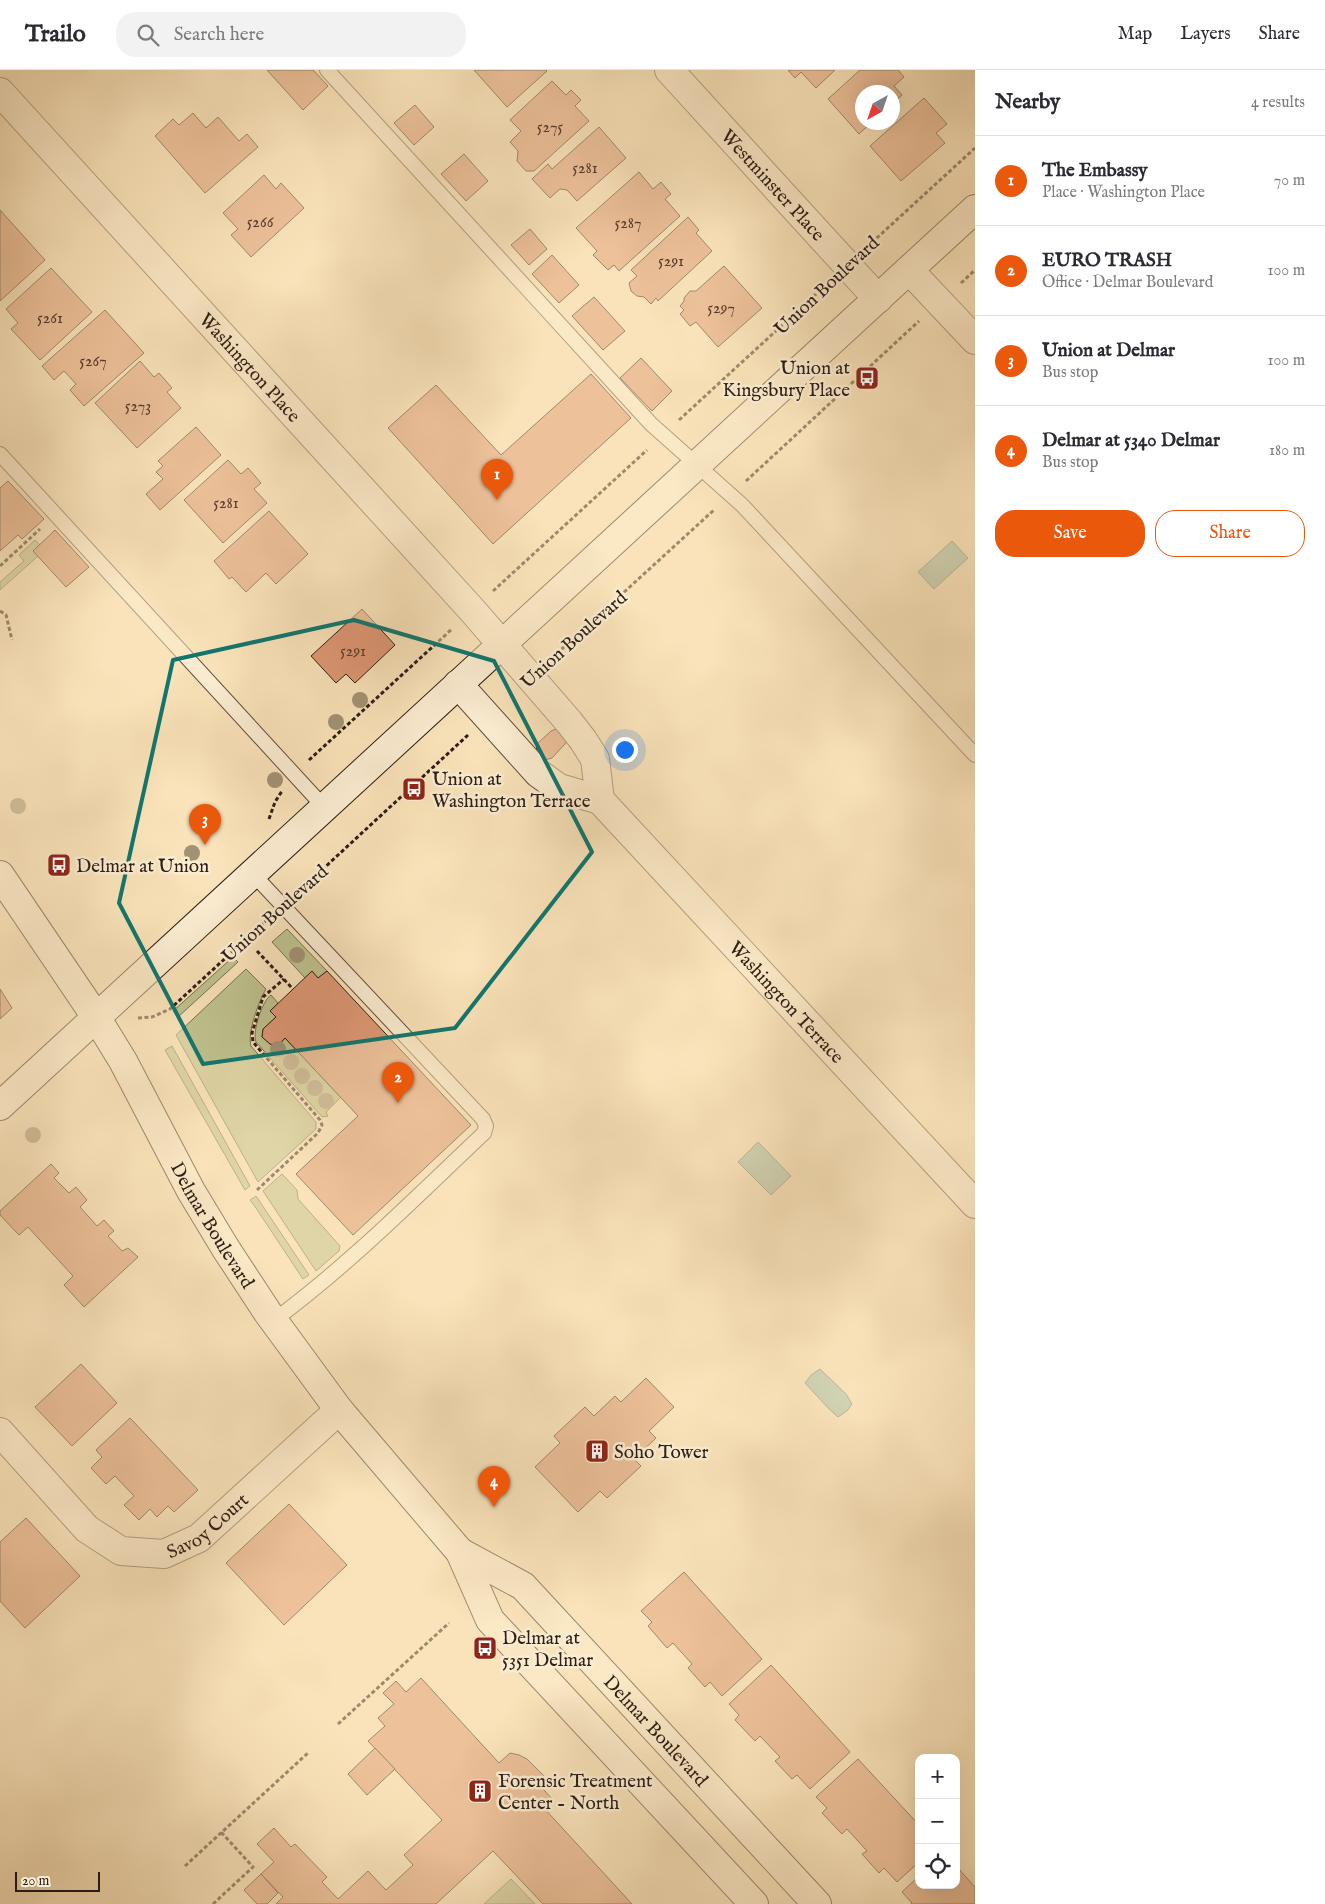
<!DOCTYPE html>
<meta charset="utf-8">
<style>
:root{--surface:#fff;--page:#f2f2f3;--text:#2b2b33;--muted:#7c7c81;--line:#e1e1e2;--accent:#ea580c}
body{margin:0;font-family:"IM FELL English",serif;background:var(--page);color:var(--text)}
.controls{position:absolute;right:15px;bottom:15px;display:grid;overflow:hidden;border-radius:10px;box-shadow:0 5px 20px #0002}
.controls button{width:45px;height:45px;display:grid;place-items:center;padding:0;border:0;border-bottom:1px solid var(--line);background:var(--surface);color:var(--text);font:25px sans-serif}
.compass{position:absolute;left:855px;top:15px;width:45px;height:45px;border-radius:50%;background:var(--surface);box-shadow:0 5px 20px #0002;rotate:220deg}
.scale{position:absolute;left:15px;bottom:12px;width:85px;box-sizing:border-box;padding-left:5px;border:2px solid #2c1d15;border-top:0;font-size:14px;line-height:18px;white-space:nowrap;color:#2c1d15;-webkit-text-stroke:4px #fcedd2;paint-order:stroke}
.you{position:absolute;left:624px;top:679px;width:18px;height:18px;margin:-12px;border:4px solid #fff;border-radius:50%;background:#1a73e8;box-shadow:0 0 0 8px #1a73e833}
.badge{display:grid;place-items:center;width:32px;height:32px;border-radius:50%;background:var(--accent);color:#fff;font-size:16px;font-weight:700}
.pin{position:absolute;translate:-50% -41px;filter:drop-shadow(0 1px 2px #0008)}
.pin::after{content:'';position:absolute;top:26px;width:18px;height:15px;background:inherit;clip-path:polygon(0 0,100% 0,50% 100%)}
.list{margin:0;padding:0;list-style:none}
h2{display:flex;justify-content:space-between;align-items:center;height:65px;margin:0;padding:0 20px;font-size:21px}
h2 small{font-size:16px;font-weight:400;color:var(--muted)}
.list li{display:grid;grid-template-columns:32px 1fr auto;gap:15px;align-items:center;box-sizing:border-box;height:90px;padding:0 20px;border-top:1px solid var(--line)}
.list b{display:block;font-size:19px;white-space:nowrap}
.list p{margin:0;font-size:16px;white-space:nowrap;color:var(--muted)}
.list em{font-size:16px;font-style:normal;color:var(--muted)}
.actions{display:flex;gap:10px;padding:15px 20px}
.actions a{flex:1;padding:11px 0;border:1px solid var(--accent);border-radius:20px;text-align:center;font-size:18px;color:var(--accent)}
.actions .main{background:var(--accent);color:#fff}
.icon{flex:none;width:28px;height:28px;fill:none;stroke:currentColor;stroke-width:2;stroke-linecap:round;stroke-linejoin:round}
.map{position:relative;flex:none;width:975px;height:1834px;overflow:hidden}
header{display:flex;align-items:center;gap:30px;box-sizing:border-box;height:70px;padding:0 25px;background:var(--surface);border-bottom:1px solid var(--line)}
header strong{font-size:24px}
nav{display:flex;gap:28px;margin-inline-start:auto;font-size:18px}
.search{width:350px;height:45px;background:var(--page);display:flex;align-items:center;gap:12px;box-sizing:border-box;padding:0 18px;border-radius:20px;color:var(--muted);font-size:19px}
main{display:flex}
aside{flex:1;background:var(--surface)}
.map>svg:first-child{display:block}
.green{fill:#bfc38f;stroke:#767052}
.water{fill:#9fbeac;stroke:#717e70}
.building{fill:#de9774;stroke:#2c1d15}
.lines{fill:none;stroke-linecap:round;stroke-linejoin:round}
.lane-casing{stroke:#604e3e;stroke-width:16}
.street-casing{stroke:#604e3e;stroke-width:30}
.secondary-casing{stroke:#2c1d15;stroke-width:30}
.path{stroke:#2c1d15;stroke-width:3;stroke-dasharray:4 2.5;stroke-linecap:butt}
.lane{stroke:#fcedd2;stroke-width:14}
.street{stroke:#fcedd2;stroke-width:28}
.secondary{stroke:#fcedd2;stroke-width:28}
.tree{fill:#a19274}
.marked{fill:none;stroke:#0f766e;stroke-width:4;stroke-linejoin:round}
.labels{text-anchor:middle;stroke-width:5;stroke-linejoin:round;paint-order:stroke}
.number-label{font-size:16px;fill:#583c2d}
.street-label{font-size:19px;fill:#2c1d15;stroke:#fcedd2}
.poi-label{font-size:19px;fill:#2c1d15;stroke:#fcedd2;text-anchor:start}
</style>
<header>
<strong>Trailo</strong>
<div class="search"><svg class="icon" aria-label="search" viewBox="0 0 24 24"><circle cx="10" cy="10" r="6"/><path d="M15 15l6 6"/></svg>Search here</div>
<nav><a>Map</a><a>Layers</a><a>Share</a></nav>
</header>
<main>
<div class="map">
<svg width="975" height="1834" viewBox="0 0 975 1834">
<rect width="100%" height="100%" fill="#fae3ba"/>
<filter id="stains"><feTurbulence type="fractalNoise" baseFrequency=".004" numOctaves="4"/><feColorMatrix values="0 0 0 0 .2 0 0 0 0 .09 0 0 0 0 .02 0 0 0 .5 -.17"/></filter>
<radialGradient id="worn" r=".72"><stop offset=".6" stop-color="#630" stop-opacity="0"/><stop offset="1" stop-color="#630" stop-opacity=".3"/></radialGradient>
<g class="green">
<polygon points="35,470 40,475 38,486 0,520 0,512 24,491 19,485"/>
<polygon points="287,859 327,901 318,908 312,902 305,908 272,872"/>
<polygon points="233,887 238,892 178,947 173,941"/>
<path d="M246 899 266 919C259 931 247 962 251 976L316 1052V1059L258 1112 176 965Z"/>
<path d="M271 925 278 933 270 941 276 947 263 959 262 967 270 974 278 976 285 968 341 1027 326 1042 328 1046 322 1047 256 972C252 962 262 931 271 925Z"/>
<polygon points="172,976 250,1116 245,1120 165,980"/>
<polygon points="282,1104 297,1120 298,1129 340,1176 339,1181 316,1201 263,1121"/>
<polygon points="256,1126 309,1205 303,1209 256,1138 250,1130"/>
<polygon points="511,1809 535,1834 484,1834"/>
</g>
<g class="water">
<polygon points="952,471 968,488 934,519 918,502"/>
<polygon points="758,1072 791,1106 771,1125 738,1092"/>
<polygon points="820,1299 846,1324 852,1334 847,1341 838,1347 829,1339 805,1313 811,1305"/>
</g>
<g class="building">
<polygon points="267,0 313,0 328,16 303,40"/>
<polygon points="474,0 546,0 547,1 507,37"/>
<polygon points="788,0 835,0 816,18 801,2 795,8"/>
<polygon points="860,0 898,0 904,7 894,16 902,25 892,34 892,22 862,22 862,52 872,52 859,64 828,29"/>
<polygon points="552,11 566,25 571,20 581,30 575,36 589,51 534,101 526,101 517,91 518,81 510,72 521,61 510,50"/>
<polygon points="924,28 947,54 936,63 945,73 901,111 870,76"/>
<polygon points="415,35 434,57 414,75 394,53"/>
<polygon points="193,43 206,58 218,47 239,71 247,64 258,77 205,123 155,66 173,49 179,55"/>
<polygon points="599,57 626,88 577,131 567,120 560,119 550,128 532,109 548,94 552,99"/>
<polygon points="464,84 488,111 466,131 441,104"/>
<polygon points="639,102 653,119 661,112 671,124 665,129 680,146 619,201 614,195 608,200 593,185 597,181 576,158"/>
<polygon points="264,105 276,119 281,113 304,138 251,187 231,165 238,159 223,143"/>
<polygon points="0,140 45,190 0,231"/>
<polygon points="688,147 699,160 696,163 712,181 658,231 656,228 651,234 644,227 637,226 631,221 629,213 637,206 631,200"/>
<polygon points="530,159 547,179 529,195 511,175"/>
<polygon points="552,185 579,215 559,233 532,204"/>
<polygon points="724,196 762,238 718,277 696,252 690,256 680,244 684,240 680,236 684,231 684,228 690,221 696,221"/>
<polygon points="51,198 92,242 40,290 11,259 18,253 6,239"/>
<polygon points="594,227 625,261 603,280 572,246"/>
<polygon points="105,240 144,283 84,336 70,320 76,314 64,301 54,310 42,296"/>
<polygon points="641,288 672,321 652,341 620,308"/>
<polygon points="140,291 154,307 159,303 172,318 167,322 181,338 137,378 95,333"/>
<polygon points="591,304 631,348 493,474 388,358 436,315 501,385"/>
<polygon points="196,357 221,385 160,440 146,424 163,409 156,402 163,396 158,391"/>
<polygon points="228,390 241,404 248,398 261,413 254,419 267,433 223,473 184,430"/>
<polygon points="8,411 44,449 22,469 18,465 0,481 0,418"/>
<polygon points="269,441 308,484 276,514 266,503 246,522 232,507 229,509 214,491"/>
<polygon points="55,460 89,497 66,517 33,481"/>
<polygon points="362,539 395,575 355,613 346,604 336,613 311,586"/>
<polygon points="556,659 562,662 567,671 565,674 552,688 545,690 536,682 537,674 551,661"/>
<polygon points="312,901 318,908 327,901 471,1055 353,1165 296,1104 358,1046 285,968 278,976 270,974 262,967 263,959 276,947 270,941"/>
<polygon points="0,919 12,938 0,949"/>
<polygon points="51,1094 59,1103 54,1108 69,1123 76,1117 87,1130 80,1137 97,1156 104,1150 114,1161 108,1166 122,1181 128,1178 138,1187 84,1237 64,1215 73,1206 28,1157 19,1165 0,1145 0,1141"/>
<polygon points="81,1294 117,1333 72,1376 35,1337"/>
<polygon points="646,1308 674,1337 649,1361 656,1368 634,1389 641,1396 607,1428 600,1421 578,1442 535,1397 560,1373 554,1366 585,1337 594,1346 615,1326 621,1332"/>
<polygon points="130,1348 198,1420 174,1442 168,1436 157,1447 150,1439 139,1450 124,1435 134,1426 115,1406 106,1414 91,1398 102,1387 96,1380"/>
<polygon points="289,1434 347,1495 284,1555 226,1493"/>
<polygon points="26,1448 80,1506 25,1558 0,1531 0,1472"/>
<polygon points="684,1502 762,1589 722,1626 710,1612 705,1617 688,1598 692,1594 673,1573 667,1578 648,1556 652,1552 641,1541"/>
<polygon points="771,1595 850,1682 810,1719 797,1705 792,1709 775,1691 780,1687 760,1666 755,1671 735,1650 739,1645 729,1634"/>
<polygon points="421,1608 499,1693 510,1683 519,1685 527,1689 544,1706 538,1713 552,1729 543,1737 632,1834 543,1834 493,1781 436,1834 276,1834 283,1827 261,1804 274,1792 257,1774 274,1758 291,1777 295,1774 327,1807 322,1812 338,1829 368,1801 386,1820 413,1795 404,1785 442,1750 368,1671 385,1656 378,1648 394,1634 383,1623 396,1611 406,1622"/>
<polygon points="375,1678 395,1699 367,1725 348,1704"/>
<polygon points="858,1689 919,1755 919,1792 897,1812 884,1798 879,1803 862,1784 867,1781 847,1759 842,1764 822,1743 827,1738 816,1727"/>
<polygon points="956,1796 975,1817 975,1834 911,1834 912,1833 902,1822 919,1806 919,1815 956,1815"/>
<polygon points="261,1804 278,1823 267,1834 257,1834 244,1820"/>
</g>
<g class="lines">
<g class="lane-casing">
<g id="lane">
<polyline points="327,0 651,354 742,435 975,685"/>
<polyline points="0,384 324,737"/>
<path d="M252 803 483 1049 486 1056 484 1063C415 1128 349 1195 273 1251"/>
</g>
</g>
<g class="street-casing">
<g id="street">
<path id="s1" d="M669 0 878 229"/>
<path id="s2" d="M0 22 472 540 569 652 583 670 595 689 600 730"/>
<polyline points="909,200 975,270"/>
<polyline points="458,614 538,703 559,718 600,730"/>
<path id="s3" d="M600 730 975 1134"/>
<path id="s4" d="M0 1362 87 1459 121 1481 164 1484 199 1468 339 1340"/>
</g>
</g>
<g class="secondary-casing">
<g id="secondary">
<path id="s5" d="M0 805 96 947 123 991 191 1121 226 1179 268 1243 339 1340 460 1482 490 1550 754 1834"/>
<polyline points="0,1036 975,139"/>
<path id="s6" d="M460 1482 523 1516 817 1834"/>
</g>
</g>
<g class="path">
<polyline points="867,177 975,78"/>
<polyline points="961,213 975,200"/>
<polyline points="679,350 827,214"/>
<polyline points="746,411 919,251"/>
<polyline points="0,496 40,459"/>
<polyline points="493,521 647,380"/>
<polyline points="0,541 6,545 12,570"/>
<polyline points="552,588 715,439"/>
<polyline points="309,690 452,559"/>
<polyline points="269,749 275,732 282,721"/>
<polyline points="298,822 468,665"/>
<polyline points="257,881 293,919"/>
<polyline points="138,948 152,947 170,939 267,850"/>
<polyline points="257,1120 318,1063 322,1055 320,1050 253,972 252,963 263,927 284,909"/>
<polyline points="338,1654 449,1553"/>
<polyline points="185,1796 309,1682"/>
<polyline points="213,1834 253,1797 221,1762"/>
</g>
<use href="#lane" class="lane"/>
<use href="#street" class="street"/>
<use href="#secondary" class="secondary"/>
</g>
<g class="tree">
<circle cx="360" cy="630" r="8"/>
<circle cx="336" cy="652" r="8"/>
<circle cx="275" cy="710" r="8"/>
<circle cx="18" cy="736" r="8"/>
<circle cx="192" cy="783" r="8"/>
<circle cx="297" cy="885" r="8"/>
<circle cx="278" cy="979" r="8"/>
<circle cx="291" cy="992" r="8"/>
<circle cx="302" cy="1006" r="8"/>
<circle cx="315" cy="1018" r="8"/>
<circle cx="326" cy="1031" r="8"/>
<circle cx="33" cy="1065" r="8"/>
</g>
<path d="M0 0H975V1834H0ZM354 550 494 591 592 782 455 958 203 994 119 833 173 590Z" fill="#fae3ba" fill-opacity=".55" fill-rule="evenodd"/>
<path class="marked" d="M354 550 494 591 592 782 455 958 203 994 119 833 173 590Z"/>
<defs>
<g id="bus-square" transform="scale(1.25)"><rect x="-9" y="-9" width="18" height="18" rx="4" fill="#8f2418" stroke="#fcedd2"/><path d="M-5-6H5V4H4V6H2V4H-2V6H-4V4H-5ZM-3.5-4V0h7V-4ZM-3.5 1.2v1.5H-2V1.2ZM2 1.2v1.5H3.5V1.2Z" fill="#fff"/></g>
<g id="building-square" transform="scale(1.25)"><rect x="-9" y="-9" width="18" height="18" rx="4" fill="#8f2418" stroke="#fcedd2"/><path d="M-4-6H4V6H1V3H-1V6H-4ZM-2.5-4.3h1.7v1.8h-1.7ZM.8-4.3h1.7v1.8H.8ZM-2.5-1h1.7V.8h-1.7ZM.8-1h1.7V.8H.8Z" fill="#fff"/></g>
</defs>
<g fill-rule="evenodd">
<use href="#bus-square" x="867" y="308"/>
<use href="#bus-square" x="414" y="719"/>
<use href="#bus-square" x="59" y="795"/>
<use href="#building-square" x="597" y="1381"/>
<use href="#bus-square" x="485" y="1578"/>
<use href="#building-square" x="480" y="1721"/>
</g>
<g class="labels">
<g class="number-label">
<text x="550" y="62">5275</text>
<text x="585" y="103">5281</text>
<text x="260" y="157">5266</text>
<text x="628" y="158">5287</text>
<text x="671" y="196">5291</text>
<text x="721" y="243">5297</text>
<text x="50" y="253">5261</text>
<text x="93" y="296">5267</text>
<text x="138" y="341">5273</text>
<text x="226" y="438">5281</text>
<text x="353" y="586">5291</text>
</g>
<g class="street-label">
<text dy="7" stroke="none"><textPath href="#s1" startOffset="155">Westminster Place</textPath></text>
<text transform="translate(826 215) rotate(-43)" y="7">Union Boulevard</text>
<text dy="7" stroke="none"><textPath href="#s2" startOffset="372">Washington Place</textPath></text>
<text transform="translate(573 569) rotate(-42)" y="7">Union Boulevard</text>
<text transform="translate(274 843) rotate(-42)" y="7">Union Boulevard</text>
<text dy="7" stroke="none"><textPath href="#s3" startOffset="275">Washington Terrace</textPath></text>
<text dy="7" stroke="none"><textPath href="#s5" startOffset="410">Delmar Boulevard</textPath></text>
<text dy="7" stroke="none"><textPath href="#s4" startOffset="266">Savoy Court</textPath></text>
<text dy="7" stroke="none"><textPath href="#s6" startOffset="268">Delmar Boulevard</textPath></text>
</g>
<g class="poi-label">
<text x="850" y="304" text-anchor="end">Union at<tspan x="850" dy="22">Kingsbury Place</tspan></text>
<text x="432" y="715">Union at<tspan x="432" dy="22">Washington Terrace</tspan></text>
<text x="76" y="802">Delmar at Union</text>
<text x="614" y="1388">Soho Tower</text>
<text x="502" y="1574">Delmar at<tspan x="502" dy="22">5351 Delmar</tspan></text>
<text x="498" y="1717">Forensic Treatment<tspan x="498" dy="22">Center - North</tspan></text>
</g>
</g>
<rect width="100%" height="100%" filter="url(#stains)"/>
<rect width="100%" height="100%" fill="url(#worn)"/>
</svg>
<div class="controls">
<button>+</button>
<button>−</button>
<button><svg class="icon" aria-label="locate" viewBox="0 0 24 24"><circle cx="12" cy="12" r="6"/><path d="M12 2v4M12 18v4M2 12h4M18 12h4"/></svg></button>
</div>
<svg class="compass" viewBox="-18 -18 36 36"><path d="M0-13l5 13h-10z" fill="#e53935"/><path d="M0 13l5-13h-10z" fill="#7c7c81"/></svg>
<div class="scale">20 m</div>
<div class="you"></div>
<div class="pin badge" style="left:497px;top:430px">1</div>
<div class="pin badge" style="left:398px;top:1033px">2</div>
<div class="pin badge" style="left:205px;top:775px">3</div>
<div class="pin badge" style="left:494px;top:1437px">4</div>
</div>
<aside>
<h2>Nearby<small>4 results</small></h2>
<ul class="list">
<li><span class="badge">1</span><div><b>The Embassy</b><p>Place · Washington Place</p></div><em>70 m</em></li>
<li><span class="badge">2</span><div><b>EURO TRASH</b><p>Office · Delmar Boulevard</p></div><em>100 m</em></li>
<li><span class="badge">3</span><div><b>Union at Delmar</b><p>Bus stop</p></div><em>100 m</em></li>
<li><span class="badge">4</span><div><b>Delmar at 5340 Delmar</b><p>Bus stop</p></div><em>180 m</em></li>
</ul>
<div class="actions"><a class="main">Save</a><a>Share</a></div>
</aside>
</main>
